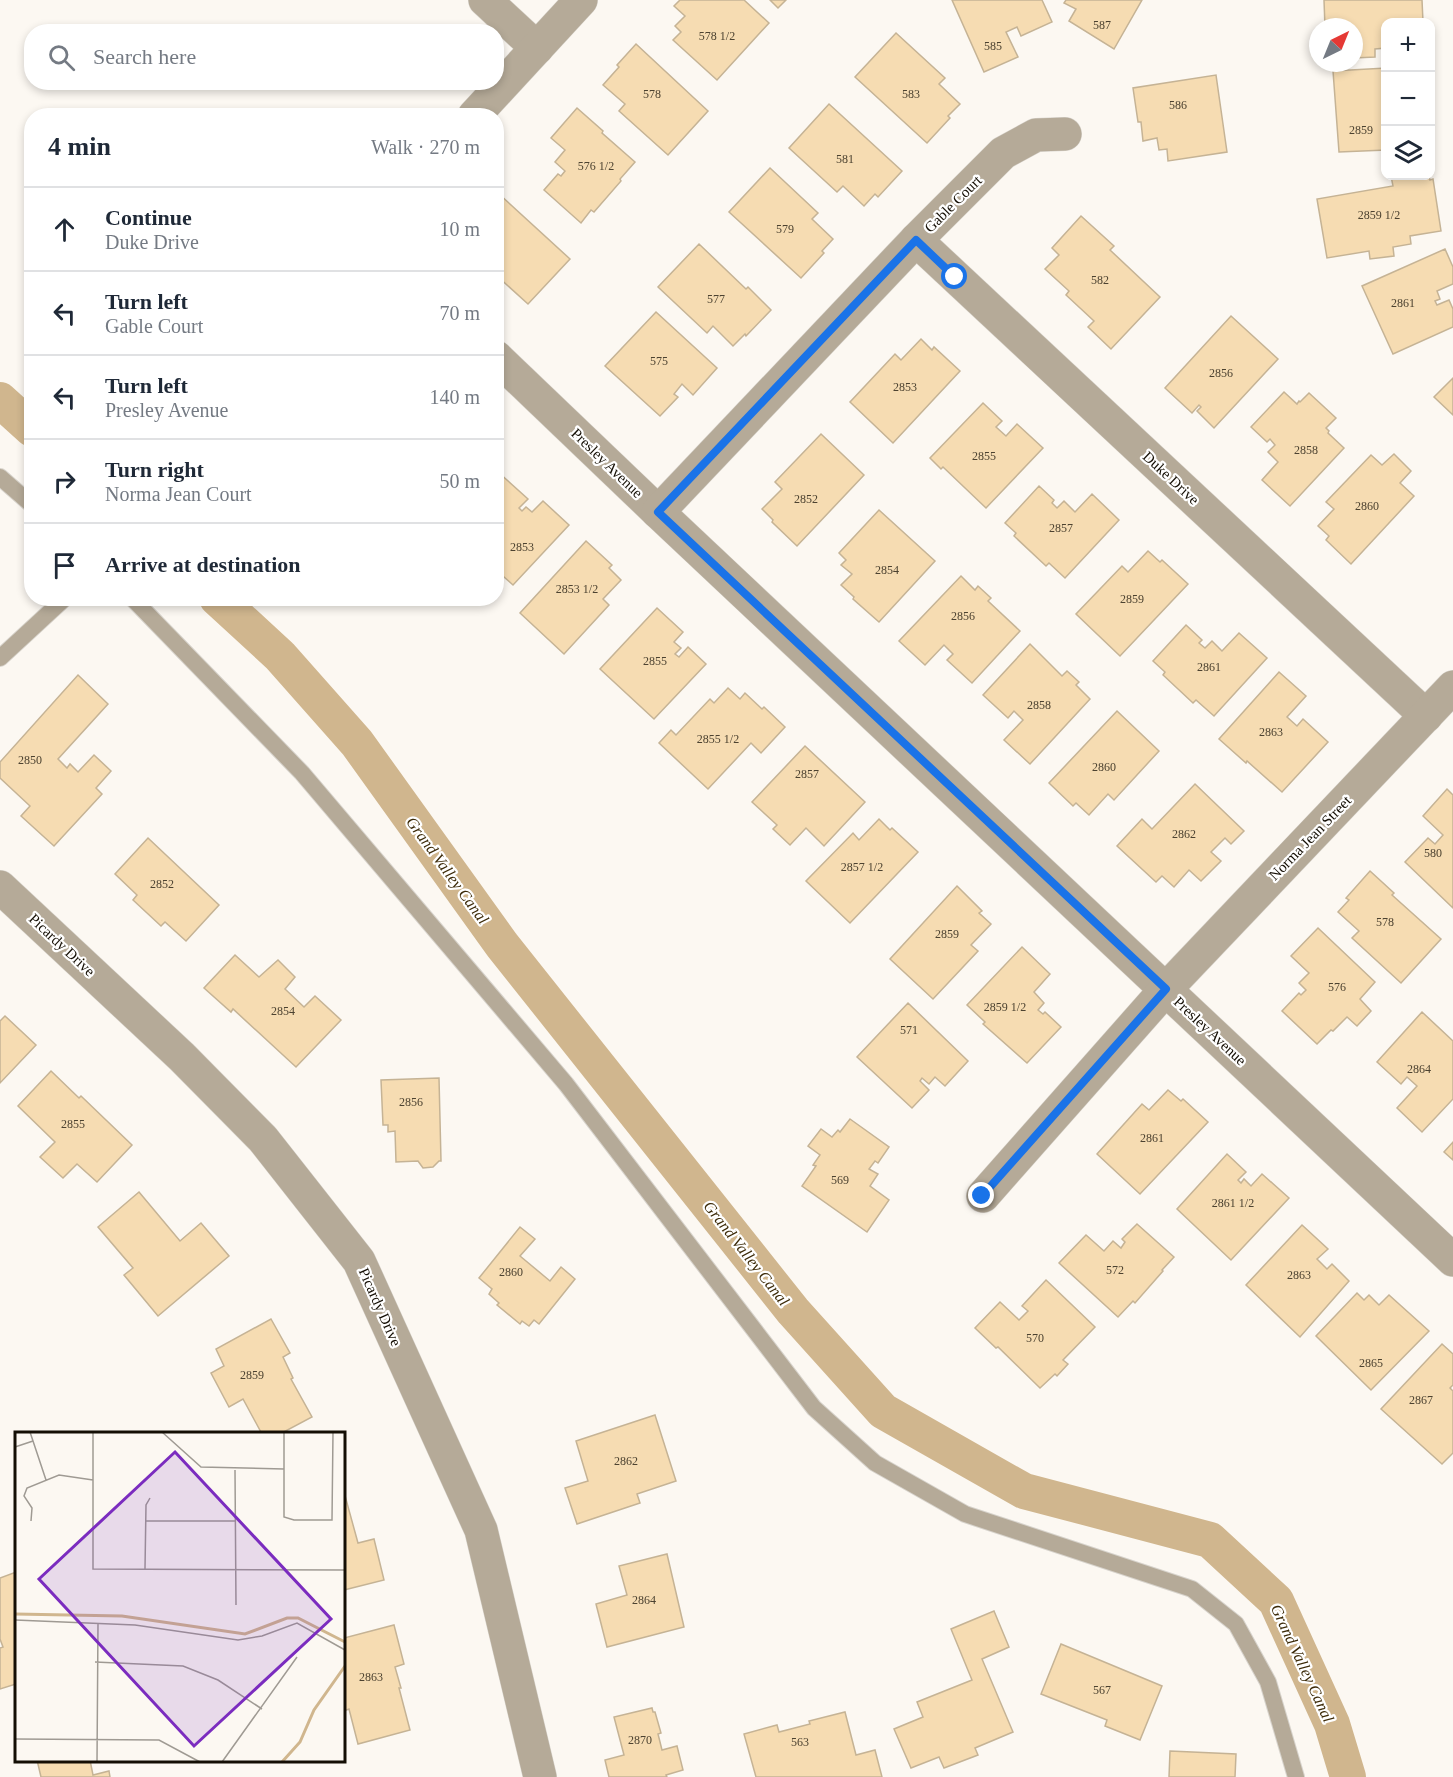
<!DOCTYPE html>
<meta charset="utf-8">
<style>
:root{--surface:#fff;--page:#f2f2f3;--text:#1f2937;--muted:#747a83;--line:#e0e1e3}
body{margin:0;font-family:"Times New Roman",serif;background:var(--page);color:var(--text)}
.controls{position:absolute;right:18px;top:18px;display:grid;overflow:hidden;border-radius:12px;box-shadow:0 3px 9px #0003}
.controls button{width:54px;height:54px;display:grid;place-items:center;padding:0;border:0;border-bottom:2px solid var(--line);background:var(--surface);color:var(--text);font:30px sans-serif}
.compass{position:absolute;left:1309px;top:18px;width:54px;height:54px;border-radius:50%;background:var(--surface);box-shadow:0 3px 9px #0003;rotate:43deg}
.stop{position:absolute;width:18px;height:18px;margin:-14px;border:4px solid #1a73e8;border-radius:50%;background:#fff}
.stop.end{background:#1a73e8;border-color:#fff;box-shadow:0 2px 6px #0008}
.list{margin:0;padding:0;list-style:none}
h2{display:flex;justify-content:space-between;align-items:center;height:78px;margin:0;padding:0 24px;font-size:26px}
h2 small{font-size:20px;font-weight:400;color:var(--muted)}
.list li{display:grid;grid-template-columns:39px 1fr auto;gap:18px;align-items:center;box-sizing:border-box;height:84px;padding:0 24px;border-top:2px solid var(--line)}
.list b{display:block;font-size:22px;white-space:nowrap}
.list p{margin:0;font-size:20px;white-space:nowrap;color:var(--muted)}
.list em{font-size:20px;font-style:normal;color:var(--muted)}
.icon{flex:none;width:33px;height:33px;fill:none;stroke:currentColor;stroke-width:2;stroke-linecap:round;stroke-linejoin:round}
.map{position:relative;flex:none;width:1453px;height:1777px;overflow:hidden}
.search{position:absolute;background:var(--surface);box-shadow:0 3px 9px #0003;left:24px;top:24px;width:480px;height:66px;display:flex;align-items:center;gap:15px;box-sizing:border-box;padding:0 21px;border-radius:24px;color:var(--muted);font-size:22px}
.panel{position:absolute;background:var(--surface);box-shadow:0 3px 9px #0003;left:24px;top:108px;width:480px;height:498px;border-radius:24px}
.map>svg:first-child{display:block}
.lines{fill:none;stroke-linecap:round;stroke-linejoin:round}
.canal{stroke:#d0b68e;stroke-width:36}
.building{fill:#f6dcb2;stroke:#c5b395;stroke-width:1.5}
.lane-casing{stroke:#d7d3cc;stroke-width:18}
.street-casing{stroke:#d7d3cc;stroke-width:34}
.lane{stroke:#b5aa98;stroke-width:16}
.street{stroke:#b5aa98;stroke-width:33}
.route{stroke:#1a73e8;stroke-width:8}
.labels{text-anchor:middle;stroke-width:4.5;stroke-linejoin:round;paint-order:stroke}
.number-label{font-size:12px;fill:#4c4230}
.street-label{font-size:15px;fill:#140e04;stroke:#fff}
.water-label{font-size:16px;font-style:italic;fill:#3c2a08;stroke:#fff}
.inset-river{fill:none;stroke:#d0b68e;stroke-width:3}
.inset-road{fill:none;stroke:#9f9a93;stroke-width:1.5}
.view{fill:#7b2cbf;fill-opacity:0.15;stroke:#7b2cbf;stroke-width:3}
.inset-edge{fill:none;stroke:#140e04;stroke-width:3}
</style>
<div class="map">
<svg width="1453" height="1777" viewBox="0 0 1453 1777">
<rect width="100%" height="100%" fill="#fcf8f2"/>
<g class="lines">
<g class="canal">
<polyline points="0,400 32,429"/>
<polyline points="217,598 280,656 357,743 502,945 793,1311 883,1411 1024,1491 1210,1540 1276,1601 1332,1724 1348,1777"/>
</g>
</g>
<g class="building">
<polygon points="680,0 744,0 769,23 717,80 673,40 681,32 675,26 685,16 674,6"/>
<polygon points="770,0 786,0 778,8"/>
<polygon points="952,0 1042,0 1052,22 1021,36 1017,27 1006,32 1018,57 984,72"/>
<polygon points="1066,0 1142,0 1114,49 1069,21 1076,9 1064,3"/>
<polygon points="1324,0 1422,0 1423,22 1386,22 1386,48 1375,49 1375,57 1354,58 1354,27 1325,27"/>
<polygon points="896,33 945,78 939,84 960,104 948,116 950,118 927,143 855,77"/>
<polygon points="636,44 708,111 668,155 619,111 625,104 603,85 619,67 617,65"/>
<polygon points="1386,68 1386,150 1339,152 1333,71"/>
<polygon points="1216,75 1227,152 1168,161 1167,149 1159,150 1157,138 1143,141 1141,122 1138,122 1133,88"/>
<polygon points="829,104 902,171 878,197 875,194 864,206 843,186 837,192 789,148"/>
<polygon points="577,108 603,131 602,133 635,162 620,179 621,181 594,212 591,210 581,223 544,190 558,174 561,176 565,171 555,162 565,150 551,138"/>
<polygon points="770,168 818,213 812,219 833,239 822,251 824,253 801,278 729,212"/>
<polygon points="1391,176 1429,176 1430,180 1433,179 1441,231 1410,236 1411,244 1393,247 1394,256 1370,259 1369,251 1327,258 1317,199 1393,186"/>
<polygon points="498,193 570,259 528,304 496,275 496,195"/>
<polygon points="1081,216 1114,246 1110,250 1160,297 1111,349 1088,327 1094,321 1066,295 1069,291 1045,269 1059,255 1052,248"/>
<polygon points="699,244 746,289 748,287 771,310 746,336 745,334 733,346 713,326 707,333 658,287"/>
<polygon points="1445,249 1453,267 1453,284 1437,291 1440,299 1435,301 1437,305 1449,300 1453,309 1453,327 1393,354 1362,286"/>
<polygon points="656,312 717,368 693,395 682,384 674,394 678,397 660,416 605,366"/>
<polygon points="1231,316 1278,359 1214,428 1197,411 1201,407 1199,405 1192,413 1165,388"/>
<polygon points="921,339 932,350 934,347 960,371 893,443 850,402 895,354 901,360"/>
<polygon points="1453,378 1453,415 1434,397"/>
<polygon points="1284,392 1297,404 1299,401 1300,402 1309,393 1336,418 1326,428 1329,431 1328,433 1344,448 1290,506 1262,480 1278,462 1268,452 1275,445 1270,439 1267,442 1251,427"/>
<polygon points="983,403 1002,421 996,427 1006,436 1017,424 1043,448 986,508 943,467 941,469 930,458"/>
<polygon points="821,434 864,475 797,546 772,522 773,520 762,509 782,489 775,482"/>
<polygon points="1394,454 1411,471 1400,483 1414,496 1351,564 1326,540 1329,536 1318,526 1334,509 1326,502 1371,455 1382,465"/>
<polygon points="497,471 528,499 519,508 522,511 526,507 532,512 543,501 569,525 513,585 496,570"/>
<polygon points="1039,486 1054,500 1052,503 1057,508 1064,501 1075,512 1092,494 1119,520 1065,578 1049,563 1046,566 1014,536 1016,533 1005,523"/>
<polygon points="879,510 935,561 879,622 853,599 854,597 841,585 852,574 841,565 846,560 839,553"/>
<polygon points="586,541 612,565 609,568 621,580 603,599 609,605 564,654 520,613"/>
<polygon points="1148,551 1160,562 1162,560 1188,584 1120,656 1076,614 1122,566 1128,572"/>
<polygon points="961,576 975,590 978,586 991,598 988,601 1020,631 972,683 947,660 953,654 944,645 925,665 899,641"/>
<polygon points="657,608 683,632 674,642 681,648 675,654 679,657 688,647 706,664 654,719 600,669"/>
<polygon points="1186,625 1202,640 1199,643 1205,648 1212,641 1222,651 1239,633 1267,658 1214,716 1196,700 1193,703 1163,675 1165,672 1153,661"/>
<polygon points="1030,644 1062,676 1067,671 1079,682 1076,685 1090,699 1030,764 1004,740 1023,720 1014,711 1008,718 983,695"/>
<polygon points="1279,672 1306,696 1287,717 1297,726 1303,719 1328,742 1282,792 1247,761 1246,763 1219,739"/>
<polygon points="78,675 108,704 58,759 67,768 70,764 78,772 94,755 111,771 96,788 102,794 54,846 21,816 30,806 0,778 0,762"/>
<polygon points="728,688 740,699 745,693 762,709 764,707 785,727 761,753 751,743 708,789 659,743 671,730 676,735 710,699 714,703"/>
<polygon points="1117,711 1159,751 1114,800 1108,794 1089,815 1076,803 1073,806 1049,783"/>
<polygon points="805,746 865,802 824,846 806,828 790,845 773,829 777,825 752,802"/>
<polygon points="1195,784 1244,831 1231,844 1225,838 1211,852 1221,861 1201,881 1189,870 1174,887 1162,876 1156,882 1117,846 1142,819 1152,829"/>
<polygon points="1447,789 1453,795 1453,908 1405,862 1428,838 1435,844 1443,835 1423,816"/>
<polygon points="879,819 890,830 892,828 918,852 850,923 806,881 853,833 859,840"/>
<polygon points="148,838 219,905 186,941 165,922 161,926 133,900 137,895 115,874"/>
<polygon points="1370,871 1394,893 1392,895 1441,939 1401,983 1352,938 1359,931 1338,912 1349,900 1346,898"/>
<polygon points="957,886 982,911 979,913 991,924 971,945 978,951 933,999 890,959"/>
<polygon points="1318,928 1375,982 1360,999 1371,1011 1357,1026 1347,1017 1333,1031 1331,1030 1317,1044 1282,1011 1299,993 1301,995 1306,990 1299,983 1309,973 1291,956"/>
<polygon points="1022,947 1050,974 1034,992 1044,1003 1038,1010 1043,1014 1045,1012 1061,1027 1027,1063 983,1024 985,1022 967,1005"/>
<polygon points="235,955 259,977 278,960 295,977 285,989 304,1007 315,996 341,1020 296,1067 233,1009 231,1012 204,988"/>
<polygon points="908,1003 968,1061 945,1086 935,1077 929,1084 922,1078 920,1081 929,1090 912,1108 857,1057"/>
<polygon points="1422,1012 1453,1041 1453,1099 1422,1132 1397,1108 1417,1086 1407,1077 1401,1084 1377,1062"/>
<polygon points="5,1016 36,1045 0,1083 0,1021"/>
<polygon points="51,1071 79,1098 81,1096 132,1145 97,1182 77,1164 63,1178 40,1157 55,1142 18,1106"/>
<polygon points="439,1078 441,1161 439,1161 433,1167 423,1168 418,1161 396,1162 395,1131 388,1132 388,1125 383,1125 381,1080"/>
<polygon points="1168,1090 1181,1101 1183,1099 1208,1122 1140,1194 1097,1154 1142,1104 1149,1110"/>
<polygon points="850,1119 889,1147 878,1163 875,1161 869,1169 878,1174 870,1186 889,1200 867,1232 802,1186 816,1166 813,1165 820,1155 808,1146 821,1129 832,1137 838,1130 840,1132"/>
<polygon points="1453,1142 1453,1160 1444,1152"/>
<polygon points="1227,1154 1246,1172 1238,1180 1241,1183 1244,1179 1251,1186 1262,1174 1289,1198 1231,1260 1177,1209"/>
<polygon points="139,1192 180,1241 201,1223 229,1256 158,1316 124,1275 133,1268 98,1227"/>
<polygon points="1137,1224 1174,1257 1162,1270 1163,1271 1135,1303 1133,1301 1118,1317 1059,1263 1086,1235 1104,1251 1113,1241 1121,1248 1125,1242 1122,1239"/>
<polygon points="1302,1225 1328,1249 1317,1259 1327,1269 1332,1264 1349,1281 1300,1337 1246,1285"/>
<polygon points="520,1227 535,1239 520,1256 550,1281 561,1267 575,1279 539,1324 534,1320 529,1326 522,1321 520,1324 497,1305 499,1303 489,1294 492,1289 479,1278"/>
<polygon points="1046,1280 1095,1327 1063,1360 1068,1364 1057,1376 1055,1374 1040,1388 998,1347 996,1348 975,1328 1000,1302 1019,1320 1028,1311 1022,1306"/>
<polygon points="1357,1293 1364,1300 1369,1295 1379,1305 1389,1295 1429,1331 1371,1390 1316,1336"/>
<polygon points="271,1319 290,1353 283,1357 293,1378 291,1379 312,1417 280,1434 262,1434 243,1399 229,1407 211,1373 224,1366 216,1349"/>
<polygon points="1442,1344 1453,1354 1453,1385 1450,1388 1453,1391 1453,1453 1442,1464 1381,1409"/>
<polygon points="655,1415 676,1481 637,1494 640,1503 577,1524 565,1488 588,1481 576,1441"/>
<polygon points="344,1492 358,1543 374,1539 384,1580 344,1590"/>
<polygon points="667,1554 684,1627 607,1647 596,1604 627,1595 619,1566"/>
<polygon points="16,1572 16,1684 0,1689 0,1648 3,1647 0,1639 0,1578"/>
<polygon points="994,1611 1009,1647 982,1659 1013,1732 975,1748 978,1755 944,1768 939,1757 911,1768 894,1729 923,1717 917,1702 972,1680 951,1629"/>
<polygon points="394,1625 404,1664 395,1667 401,1688 399,1688 410,1730 358,1744 349,1709 344,1711 344,1638"/>
<polygon points="1061,1644 1162,1686 1140,1740 1105,1726 1107,1720 1041,1694"/>
<polygon points="652,1708 653,1712 655,1712 661,1733 658,1734 662,1750 677,1746 683,1770 666,1775 667,1777 609,1777 605,1760 624,1755 614,1717"/>
<polygon points="845,1712 856,1755 875,1750 882,1777 756,1777 744,1734 777,1725 779,1732 810,1724 809,1721"/>
<polygon points="1170,1751 1236,1754 1235,1777 1169,1777"/>
<polygon points="37,1760 90,1760 93,1775 109,1771 110,1777 41,1777"/>
</g>
<g class="lines">
<g class="lane-casing">
<g id="lane">
<polyline points="0,477 32,505"/>
<polyline points="132,598 302,773 566,1084 814,1408 875,1463 965,1514 1192,1589 1236,1624 1268,1682 1296,1777"/>
<polyline points="0,658 65,598"/>
</g>
</g>
<g class="street-casing">
<g id="street">
<polyline points="485,0 537,48"/>
<polyline points="474,116 581,0"/>
<polyline points="916,240 1426,716"/>
<polyline points="496,357 658,512 1453,1260"/>
<polyline points="658,512 916,240 1003,153 1036,135 1065,134"/>
<polyline points="0,887 182,1057 263,1139 359,1261 481,1530 540,1777"/>
<polyline points="983,1196 1166,989 1453,687"/>
</g>
</g>
<use href="#lane" class="lane"/>
<use href="#street" class="street"/>
</g>
<g class="lines">
<polyline class="route" points="955,277 916,240 658,512 1166,989 982,1196"/>
</g>
<g class="labels">
<g class="number-label">
<text x="1102" y="29">587</text>
<text x="717" y="40">578 1/2</text>
<text x="993" y="50">585</text>
<text x="652" y="98">578</text>
<text x="911" y="98">583</text>
<text x="1178" y="109">586</text>
<text x="1361" y="134">2859</text>
<text x="845" y="163">581</text>
<text x="596" y="170">576 1/2</text>
<text x="1379" y="219">2859 1/2</text>
<text x="785" y="233">579</text>
<text x="1100" y="284">582</text>
<text x="716" y="303">577</text>
<text x="1403" y="307">2861</text>
<text x="659" y="365">575</text>
<text x="1221" y="377">2856</text>
<text x="905" y="391">2853</text>
<text x="1306" y="454">2858</text>
<text x="984" y="460">2855</text>
<text x="806" y="503">2852</text>
<text x="1367" y="510">2860</text>
<text x="1061" y="532">2857</text>
<text x="522" y="551">2853</text>
<text x="887" y="574">2854</text>
<text x="577" y="593">2853 1/2</text>
<text x="1132" y="603">2859</text>
<text x="963" y="620">2856</text>
<text x="655" y="665">2855</text>
<text x="1209" y="671">2861</text>
<text x="1039" y="709">2858</text>
<text x="1271" y="736">2863</text>
<text x="718" y="743">2855 1/2</text>
<text x="30" y="764">2850</text>
<text x="1104" y="771">2860</text>
<text x="807" y="778">2857</text>
<text x="1184" y="838">2862</text>
<text x="1433" y="857">580</text>
<text x="862" y="871">2857 1/2</text>
<text x="162" y="888">2852</text>
<text x="1385" y="926">578</text>
<text x="947" y="938">2859</text>
<text x="1337" y="991">576</text>
<text x="1005" y="1011">2859 1/2</text>
<text x="283" y="1015">2854</text>
<text x="909" y="1034">571</text>
<text x="1419" y="1073">2864</text>
<text x="411" y="1106">2856</text>
<text x="73" y="1128">2855</text>
<text x="1152" y="1142">2861</text>
<text x="840" y="1184">569</text>
<text x="1233" y="1207">2861 1/2</text>
<text x="1115" y="1274">572</text>
<text x="511" y="1276">2860</text>
<text x="1299" y="1279">2863</text>
<text x="1035" y="1342">570</text>
<text x="1371" y="1367">2865</text>
<text x="252" y="1379">2859</text>
<text x="1421" y="1404">2867</text>
<text x="626" y="1465">2862</text>
<text x="644" y="1604">2864</text>
<text x="371" y="1681">2863</text>
<text x="1102" y="1694">567</text>
<text x="640" y="1744">2870</text>
<text x="800" y="1746">563</text>
</g>
<g class="street-label">
<text transform="translate(953 204) rotate(-45)" y="5">Gable Court</text>
<text transform="translate(607 463) rotate(44)" y="5">Presley Avenue</text>
<text transform="translate(1171 478) rotate(43)" y="5">Duke Drive</text>
<text transform="translate(1310 838) rotate(-46)" y="5">Norma Jean Street</text>
<text transform="translate(62 945) rotate(43)" y="5">Picardy Drive</text>
<text transform="translate(1210 1031) rotate(43)" y="5">Presley Avenue</text>
<text transform="translate(380 1307) rotate(66)" y="5">Picardy Drive</text>
</g>
<g class="water-label">
<text transform="translate(448 870) rotate(54)" y="6">Grand Valley Canal</text>
<text transform="translate(747 1253) rotate(52)" y="6">Grand Valley Canal</text>
<text transform="translate(1303 1663) rotate(65)" y="6">Grand Valley Canal</text>
</g>
</g>
<g transform="translate(15 1432)">
<rect width="330" height="330" fill="#fcf8f2"/>
<path class="inset-river" d="M0 182 107 184 230 202 272 186H283L330 210M267 330 285 310 299 278 330 234"/>
<path class="inset-road" d="M15 0 31 48M78 0V137L330 138M147 0 186 35 269 37M269 0V85L279 88H317L318 0M0 15 18 9M220 38 221 173M16 89 17 76 9 64 12 56 44 43 78 48M131 89H220M130 137 131 73 135 66M0 188 120 193 223 208 247 204 282 191 330 218M80 230 168 234 203 248 247 277M0 307 144 308 185 330M82 330 83 191M207 330 282 225"/>
<path class="view" d="M160 20 316 187 179 314 24 147Z"/>
<rect width="330" height="330" class="inset-edge"/>
</g>
</svg>
<div class="controls">
<button>+</button>
<button>−</button>
<button><svg class="icon" aria-label="layers" viewBox="0 0 24 24"><path d="M12 4l9 5-9 5-9-5zM3 14l9 5 9-5"/></svg></button>
</div>
<svg class="compass" viewBox="-18 -18 36 36"><path d="M0-13l5 13h-10z" fill="#e53935"/><path d="M0 13l5-13h-10z" fill="#747a83"/></svg>
<div class="stop" style="left:955px;top:277px"></div>
<div class="stop end" style="left:982px;top:1196px"></div>
<div class="search"><svg class="icon" aria-label="search" viewBox="0 0 24 24"><circle cx="10" cy="10" r="6"/><path d="M15 15l6 6"/></svg>Search here</div>
<section class="panel">
<h2>4 min<small>Walk · 270 m</small></h2>
<ul class="list">
<li><svg class="icon" aria-label="ahead" viewBox="0 0 24 24"><path d="M12 20V5M6 11l6-6 6 6"/></svg><div><b>Continue</b><p>Duke Drive</p></div><em>10 m</em></li>
<li><svg class="icon" aria-label="left" viewBox="0 0 24 24"><path d="M17 20v-9H6M10 6l-5 5 5 5"/></svg><div><b>Turn left</b><p>Gable Court</p></div><em>70 m</em></li>
<li><svg class="icon" aria-label="left" viewBox="0 0 24 24"><path d="M17 20v-9H6M10 6l-5 5 5 5"/></svg><div><b>Turn left</b><p>Presley Avenue</p></div><em>140 m</em></li>
<li><svg class="icon" aria-label="right" viewBox="0 0 24 24"><path d="M7 20v-9h11M14 6l5 5-5 5"/></svg><div><b>Turn right</b><p>Norma Jean Court</p></div><em>50 m</em></li>
<li><svg class="icon" aria-label="arrive" viewBox="0 0 24 24"><path d="M6 21V4h12l-3 4 3 4H6"/></svg><div><b>Arrive at destination</b></div></li>
</ul>
</section>
</div>
